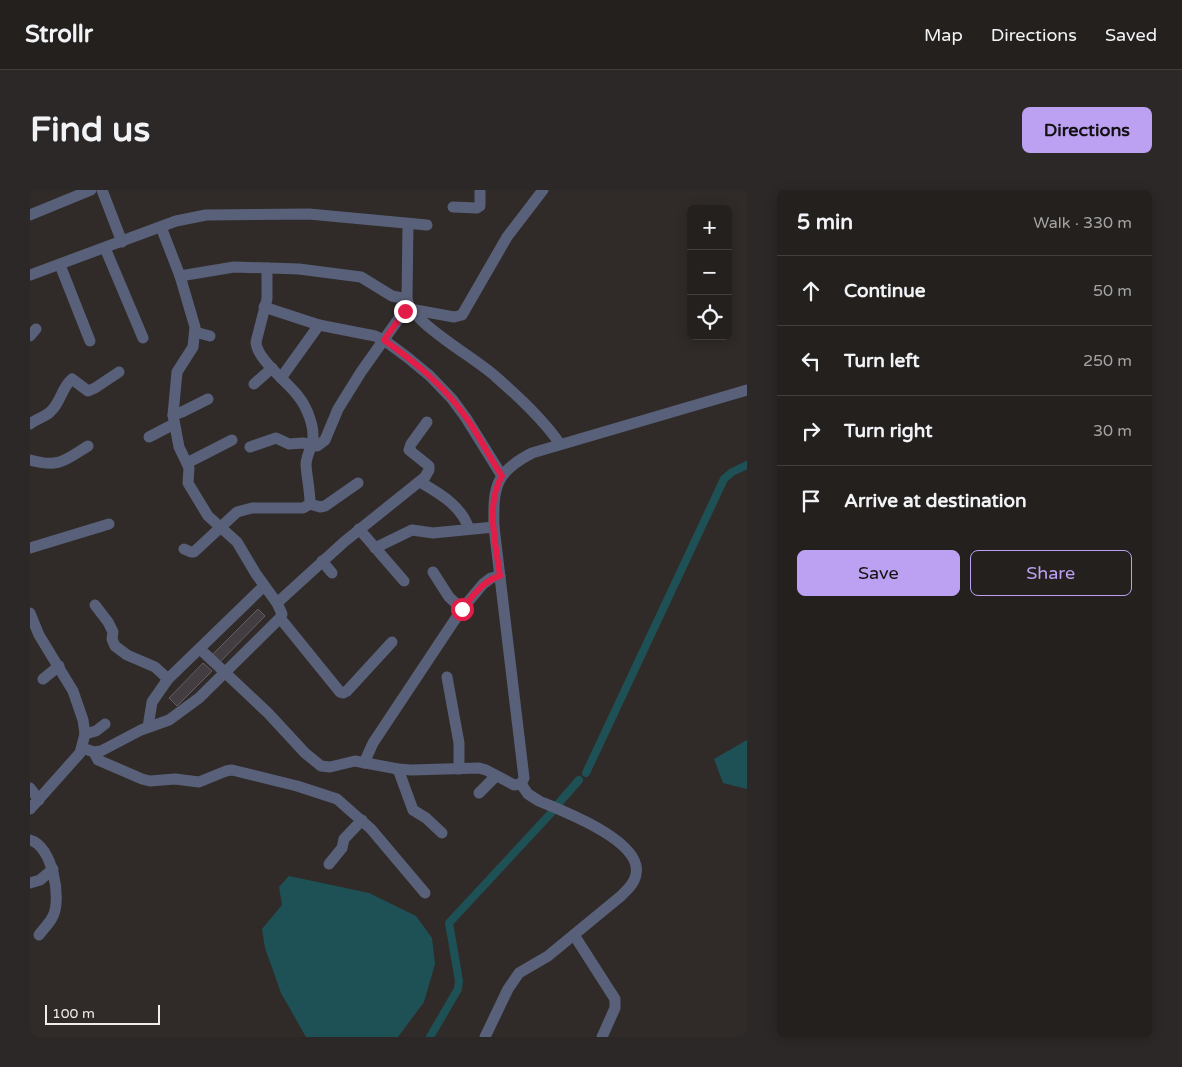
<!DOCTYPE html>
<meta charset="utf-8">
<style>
:root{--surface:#24201e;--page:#2c2827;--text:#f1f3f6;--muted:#a3a3a4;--line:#413e3c;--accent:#bca0f2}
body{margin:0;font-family:"Varela Round",sans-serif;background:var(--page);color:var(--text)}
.controls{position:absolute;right:15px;top:15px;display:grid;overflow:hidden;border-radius:8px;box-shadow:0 2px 12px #0003}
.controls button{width:45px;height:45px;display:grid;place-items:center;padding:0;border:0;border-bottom:1px solid var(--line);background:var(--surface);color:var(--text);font:25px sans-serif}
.scale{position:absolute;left:15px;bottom:12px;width:115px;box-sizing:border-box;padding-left:5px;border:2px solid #efece9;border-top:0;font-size:14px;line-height:18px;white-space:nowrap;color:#efece9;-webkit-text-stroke:4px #302b28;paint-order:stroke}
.stop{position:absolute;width:15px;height:15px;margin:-11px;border:4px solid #e11d48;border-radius:50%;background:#fff}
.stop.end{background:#e11d48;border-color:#fff;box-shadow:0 1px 5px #0008}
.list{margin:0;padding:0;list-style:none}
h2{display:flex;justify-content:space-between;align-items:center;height:65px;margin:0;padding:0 20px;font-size:21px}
h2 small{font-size:16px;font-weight:400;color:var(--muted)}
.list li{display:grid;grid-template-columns:32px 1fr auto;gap:15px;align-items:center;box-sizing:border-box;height:70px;padding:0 20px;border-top:1px solid var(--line)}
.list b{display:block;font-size:19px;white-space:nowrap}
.list em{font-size:16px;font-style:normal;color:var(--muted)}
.actions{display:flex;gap:10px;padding:15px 20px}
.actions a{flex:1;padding:11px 0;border:1px solid var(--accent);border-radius:8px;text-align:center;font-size:18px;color:var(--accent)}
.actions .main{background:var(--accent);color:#111}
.icon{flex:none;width:28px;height:28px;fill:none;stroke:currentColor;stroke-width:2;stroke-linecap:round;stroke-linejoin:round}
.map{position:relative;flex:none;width:717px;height:847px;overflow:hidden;border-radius:8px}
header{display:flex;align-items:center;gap:30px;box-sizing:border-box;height:70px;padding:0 25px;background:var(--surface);border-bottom:1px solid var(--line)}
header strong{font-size:24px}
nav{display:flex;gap:28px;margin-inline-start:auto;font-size:18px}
.intro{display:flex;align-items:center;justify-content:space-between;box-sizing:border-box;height:120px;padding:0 30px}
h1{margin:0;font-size:35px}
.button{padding:12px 22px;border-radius:8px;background:var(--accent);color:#111;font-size:18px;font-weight:700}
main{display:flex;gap:30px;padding:0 30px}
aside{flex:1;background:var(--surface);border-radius:8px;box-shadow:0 2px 12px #0003}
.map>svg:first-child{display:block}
.water{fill:#1e5155}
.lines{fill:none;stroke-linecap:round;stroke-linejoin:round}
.canal{stroke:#1e5155;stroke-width:8}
.building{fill:#433d41;stroke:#645e62}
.minor{stroke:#596079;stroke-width:11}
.route{stroke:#e11d48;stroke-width:6}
</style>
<header>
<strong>Strollr</strong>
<nav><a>Map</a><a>Directions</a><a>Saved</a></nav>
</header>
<div class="intro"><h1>Find us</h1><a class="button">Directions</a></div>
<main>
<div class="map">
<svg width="717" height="847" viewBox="0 0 717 847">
<rect width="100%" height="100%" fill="#302b28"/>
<g class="water">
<polygon points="717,550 717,599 693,593 684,569"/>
<polygon points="259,686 339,703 386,726 402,748 405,774 394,812 368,847 276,847 251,803 235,758 232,739 252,715 249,697"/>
</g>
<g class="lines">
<g class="canal">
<polyline points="556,583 694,289 702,282 717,275"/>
<polyline points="528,614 549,590"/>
<polyline points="400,847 428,799 429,791 419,733 522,622"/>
</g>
</g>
<g class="building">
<polygon points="228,419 235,426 190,472 182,465"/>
<polygon points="173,473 182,481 147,516 139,508"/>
</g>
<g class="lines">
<g class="minor">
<polyline points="72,0 92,52"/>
<polyline points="423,17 447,18 450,16 450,0"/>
<polyline points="0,25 61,0"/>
<path d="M378 34 377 109C380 132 447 169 466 187 489 207 513 229 530 254"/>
<polyline points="75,58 113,148"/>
<polyline points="30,75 60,151"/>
<polyline points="0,85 146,31 176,25 279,24 397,35"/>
<polyline points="150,86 204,77 269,79 331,87 362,106 377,109"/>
<polyline points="234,117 289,135 345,146 354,150 377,167 400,186 422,209 436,228 472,286"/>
<polyline points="165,142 180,146"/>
<polyline points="0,146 6,139"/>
<polyline points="251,188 289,135"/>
<polyline points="224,194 242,178"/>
<polyline points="143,225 152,222 178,209"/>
<path d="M0 234C6 229 15 227 20 222 31 213 31 198 42 189L58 201 65 198 89 182"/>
<polyline points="119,247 144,234"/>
<polyline points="220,257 246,248 259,254 273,253 287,256 295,250 308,219 331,182 372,124 380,119 424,127 432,125 477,47 513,0"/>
<path d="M0 270C29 278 34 271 58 256"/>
<polyline points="157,273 202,250"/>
<path d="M390 292C410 304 431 315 439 339"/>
<polyline points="280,314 290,317 295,316 328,293"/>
<polyline points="329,339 374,391"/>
<polyline points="0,358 79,334"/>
<polyline points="345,358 382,340 403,343 464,337"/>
<path d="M154 359 161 362H164L207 322 222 318H273L280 314C280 301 277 288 276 275 276 267 280 261 282 253 286 239 277 217 268 206 257 191 227 170 226 152L237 109V78"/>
<polyline points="292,371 302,383"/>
<polyline points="403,382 419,407 432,419"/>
<polyline points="247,413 314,352 395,287 399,280 399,276 379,260 381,254 397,232"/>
<polyline points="65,415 78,432 83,442 82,449 85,456 97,465 125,477 138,489"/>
<polyline points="0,423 9,445 43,501 53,530 55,544 50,563 0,619"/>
<polyline points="250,428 310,502 313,503 317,501 362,452"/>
<polyline points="170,459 238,523 275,563 291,576 300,577 325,571 368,579 381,580 449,578 456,580 484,595 491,594"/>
<polyline points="417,487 429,553 429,579"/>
<polyline points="13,489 29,476"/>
<polyline points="118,537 122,512 138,489 234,396"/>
<polyline points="55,544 66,541 75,534"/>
<polyline points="52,558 64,562 71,561 111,540 139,530 169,508 250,428 252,424 247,413 226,384 207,352 178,326 158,293 159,278 149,257 143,225 147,182 163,157 165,137 150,86 131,37"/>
<polyline points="64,562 68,570 112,589 120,591 145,589 169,592 196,581 202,580 267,596 307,609 341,639 395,703"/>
<polyline points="334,573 343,553 432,419 453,394 461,388 470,386"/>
<polyline points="368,579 383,620 396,628 412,643"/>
<path d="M491 594 494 588 464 337C463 297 465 282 502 263L717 200"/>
<polyline points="0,598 9,610"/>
<polyline points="449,603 466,586"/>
<path d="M0 650C22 655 32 708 23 726 20 733 13 739 9 745"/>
<polyline points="299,674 312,658 314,649 332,630"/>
<polyline points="0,693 10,690 23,679"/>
<polyline points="544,745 585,809 585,818 572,847"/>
<path d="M455 847 478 799 489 783 518 766 591 706C597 700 605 693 606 684 613 651 533 621 509 611L498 604 491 594"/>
</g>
</g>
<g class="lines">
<path class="route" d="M375 121 354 150C385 172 413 195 435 226 449 245 459 267 472 286 455 314 466 355 470 386 452 391 443 406 432 419"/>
</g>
</svg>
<div class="controls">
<button>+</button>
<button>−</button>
<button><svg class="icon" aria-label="locate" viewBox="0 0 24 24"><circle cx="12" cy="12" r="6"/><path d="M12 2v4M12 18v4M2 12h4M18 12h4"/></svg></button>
</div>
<div class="scale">100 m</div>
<div class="stop" style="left:432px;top:419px"></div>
<div class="stop end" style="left:375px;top:121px"></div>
</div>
<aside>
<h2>5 min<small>Walk · 330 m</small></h2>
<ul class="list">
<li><svg class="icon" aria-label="ahead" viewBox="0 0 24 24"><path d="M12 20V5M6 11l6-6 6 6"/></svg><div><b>Continue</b></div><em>50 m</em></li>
<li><svg class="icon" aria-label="left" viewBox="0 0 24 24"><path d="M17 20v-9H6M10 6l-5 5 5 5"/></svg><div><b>Turn left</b></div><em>250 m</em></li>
<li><svg class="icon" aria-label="right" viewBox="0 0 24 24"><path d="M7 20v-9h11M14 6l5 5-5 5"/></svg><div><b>Turn right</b></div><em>30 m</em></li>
<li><svg class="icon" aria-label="arrive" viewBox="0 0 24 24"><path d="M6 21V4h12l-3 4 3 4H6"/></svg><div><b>Arrive at destination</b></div></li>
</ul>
<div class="actions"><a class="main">Save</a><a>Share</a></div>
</aside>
</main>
